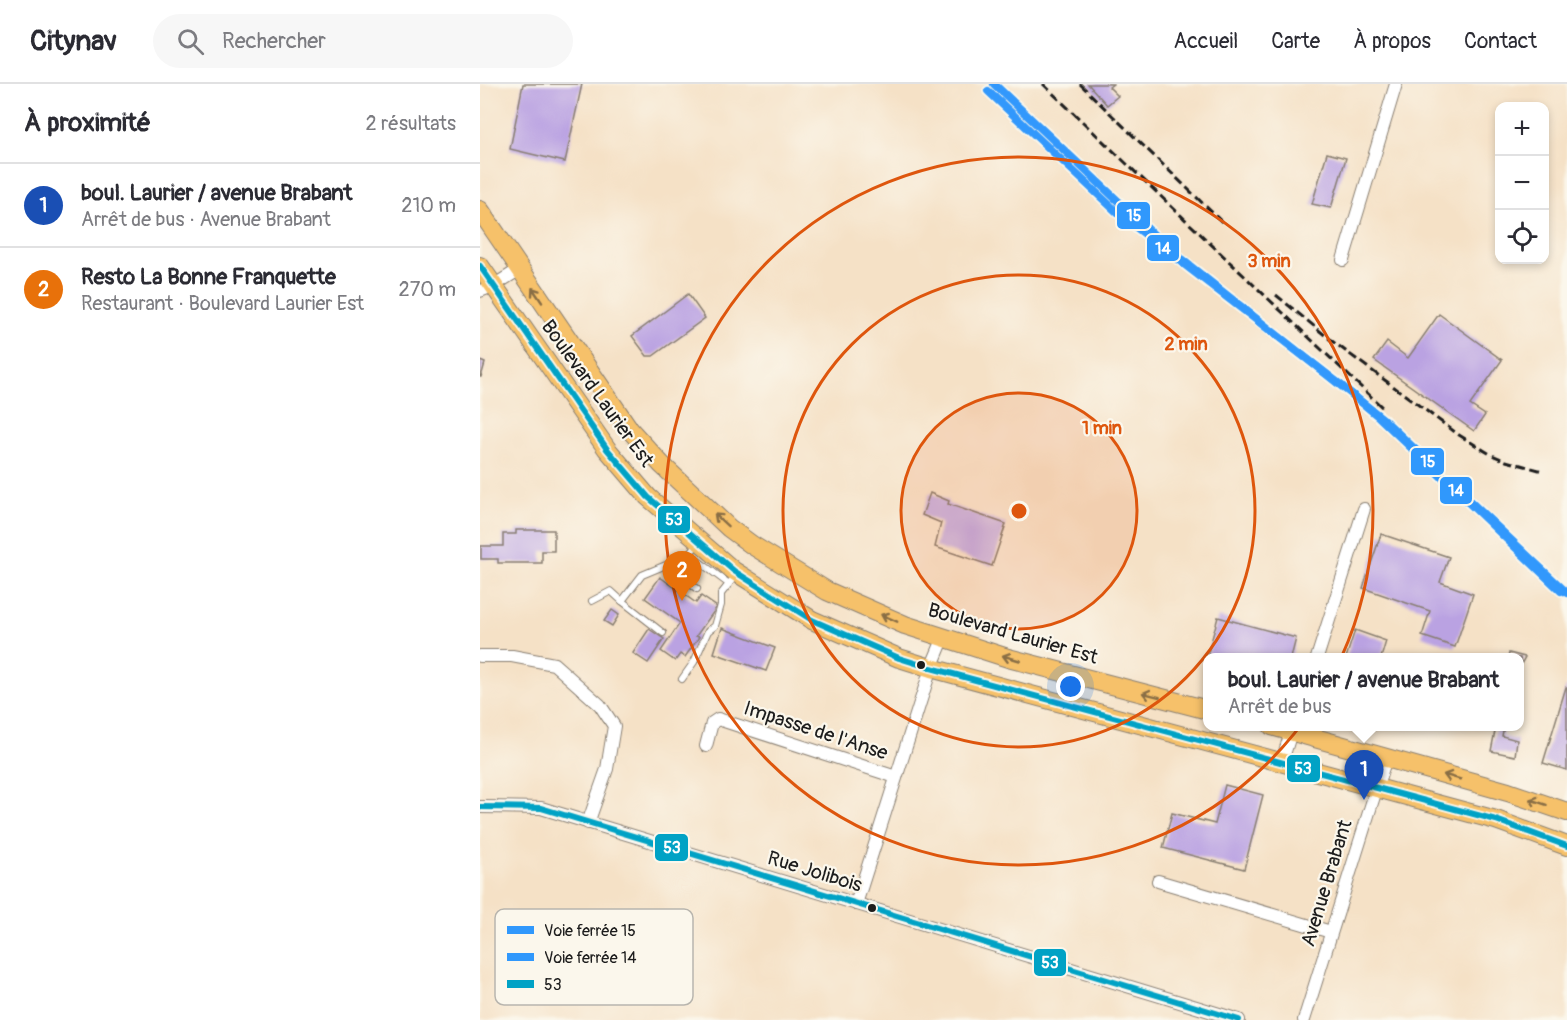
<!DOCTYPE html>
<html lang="fr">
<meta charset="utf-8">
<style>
:root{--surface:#fff;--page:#f7f7f7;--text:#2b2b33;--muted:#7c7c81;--line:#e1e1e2;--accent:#ea580c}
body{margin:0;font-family:Pangolin,sans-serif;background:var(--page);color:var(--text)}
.controls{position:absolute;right:18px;top:18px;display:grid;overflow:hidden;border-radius:12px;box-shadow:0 3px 9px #0003}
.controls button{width:54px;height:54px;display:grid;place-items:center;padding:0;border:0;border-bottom:2px solid var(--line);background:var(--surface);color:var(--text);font:30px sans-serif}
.you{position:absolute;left:591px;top:603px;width:21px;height:21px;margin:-15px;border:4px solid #fff;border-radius:50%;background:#1a73e8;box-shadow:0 0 0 9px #1a73e833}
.badge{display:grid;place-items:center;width:39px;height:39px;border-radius:50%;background:var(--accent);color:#fff;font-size:20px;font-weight:700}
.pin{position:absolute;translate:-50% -50px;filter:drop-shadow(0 2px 3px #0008)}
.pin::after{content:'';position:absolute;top:32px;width:21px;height:18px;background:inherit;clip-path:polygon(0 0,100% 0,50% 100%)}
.popup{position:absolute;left:723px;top:569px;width:321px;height:78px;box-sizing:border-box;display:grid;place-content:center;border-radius:12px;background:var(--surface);filter:drop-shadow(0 2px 4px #0005);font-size:20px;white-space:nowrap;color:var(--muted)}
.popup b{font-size:22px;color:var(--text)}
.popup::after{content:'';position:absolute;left:50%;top:100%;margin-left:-12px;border:12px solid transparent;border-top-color:var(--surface)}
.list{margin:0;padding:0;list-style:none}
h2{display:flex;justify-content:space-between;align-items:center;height:78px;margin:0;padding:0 24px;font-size:26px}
h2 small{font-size:20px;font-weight:400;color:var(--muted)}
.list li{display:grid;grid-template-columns:39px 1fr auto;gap:18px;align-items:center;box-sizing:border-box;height:84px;padding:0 24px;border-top:2px solid var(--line)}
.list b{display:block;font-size:22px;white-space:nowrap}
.list p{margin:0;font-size:20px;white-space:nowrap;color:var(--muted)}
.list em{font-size:20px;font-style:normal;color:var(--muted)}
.icon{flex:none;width:33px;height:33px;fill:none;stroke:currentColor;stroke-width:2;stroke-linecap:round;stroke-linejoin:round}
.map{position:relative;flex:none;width:1087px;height:936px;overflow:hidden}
header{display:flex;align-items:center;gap:36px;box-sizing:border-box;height:84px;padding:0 30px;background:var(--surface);border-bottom:2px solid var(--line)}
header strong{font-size:28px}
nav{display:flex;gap:33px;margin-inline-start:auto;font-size:21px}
.search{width:420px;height:54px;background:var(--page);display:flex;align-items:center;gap:15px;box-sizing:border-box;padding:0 21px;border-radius:33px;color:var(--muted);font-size:22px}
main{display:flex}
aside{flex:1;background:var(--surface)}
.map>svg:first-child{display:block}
.building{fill:#baa2e2}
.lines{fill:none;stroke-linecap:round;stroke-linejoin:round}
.lane-casing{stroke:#887e71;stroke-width:8}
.street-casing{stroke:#887e71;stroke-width:14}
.primary-casing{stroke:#887e71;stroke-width:20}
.lane{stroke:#fff;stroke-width:6}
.street{stroke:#fff;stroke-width:12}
.primary{stroke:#f6c16b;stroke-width:18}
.rail{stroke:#1c1c1c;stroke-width:3;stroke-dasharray:9 4.5;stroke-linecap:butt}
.bus-1-casing{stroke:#fbf7ec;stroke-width:10}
.bus-1{stroke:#01a2c5;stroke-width:6}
.rail-1-casing{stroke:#fbf7ec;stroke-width:12}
.rail-2-casing{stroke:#fbf7ec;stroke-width:12}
.rail-1{stroke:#3098fc;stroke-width:8}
.rail-2{stroke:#3098fc;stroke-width:8}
.oneway{stroke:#896e44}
.ring{fill:none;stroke:#de560d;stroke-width:3}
.bus-dot{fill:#1c1c1c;stroke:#fbf7ec;stroke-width:2}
.labels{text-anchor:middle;stroke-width:4.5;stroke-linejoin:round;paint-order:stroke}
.street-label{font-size:20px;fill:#1c1c1c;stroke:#fbf7ec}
.key{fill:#fbf7ec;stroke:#b8b5ae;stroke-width:1.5}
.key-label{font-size:16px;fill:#1c1c1c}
.centre{fill:#de560d;stroke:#fbf7ec;stroke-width:3}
.ring-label{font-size:18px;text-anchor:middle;font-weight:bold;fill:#de560d;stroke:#fbf7ec;stroke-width:4.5;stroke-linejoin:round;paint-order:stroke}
.line-badge{stroke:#fbf7ec;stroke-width:2}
.badge-label{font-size:16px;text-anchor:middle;font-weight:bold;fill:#fff}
</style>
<header>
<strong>Citynav</strong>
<div class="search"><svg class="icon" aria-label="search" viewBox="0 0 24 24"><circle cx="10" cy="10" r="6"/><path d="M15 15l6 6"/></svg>Rechercher</div>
<nav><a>Accueil</a><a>Carte</a><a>À propos</a><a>Contact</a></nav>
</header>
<main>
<aside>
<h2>À proximité<small>2 résultats</small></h2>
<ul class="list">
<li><span class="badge" style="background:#1a4fb4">1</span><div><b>boul. Laurier / avenue Brabant</b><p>Arrêt de bus · Avenue Brabant</p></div><em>210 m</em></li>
<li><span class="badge" style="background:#e8710a">2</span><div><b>Resto La Bonne Franquette</b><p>Restaurant · Boulevard Laurier Est</p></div><em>270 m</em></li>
</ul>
</aside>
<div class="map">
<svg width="1087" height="936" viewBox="0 0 1087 936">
<rect width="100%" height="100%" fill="#fbf7ec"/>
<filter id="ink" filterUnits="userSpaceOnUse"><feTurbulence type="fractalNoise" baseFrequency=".0167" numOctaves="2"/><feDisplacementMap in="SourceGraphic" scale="12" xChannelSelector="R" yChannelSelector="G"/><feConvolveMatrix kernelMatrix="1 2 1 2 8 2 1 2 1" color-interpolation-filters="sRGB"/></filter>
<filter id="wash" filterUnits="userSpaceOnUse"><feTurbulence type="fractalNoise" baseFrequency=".008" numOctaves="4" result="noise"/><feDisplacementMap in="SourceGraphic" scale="24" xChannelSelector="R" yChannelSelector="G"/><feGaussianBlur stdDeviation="1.35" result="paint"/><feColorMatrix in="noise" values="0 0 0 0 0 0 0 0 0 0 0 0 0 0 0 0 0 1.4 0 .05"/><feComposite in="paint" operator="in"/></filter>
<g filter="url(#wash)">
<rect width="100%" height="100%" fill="#f5e1c6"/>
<g id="blocks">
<g class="building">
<polygon points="43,0 102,0 85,78 30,65"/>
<polygon points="608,0 633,0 629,3 638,12 627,21"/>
<polygon points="847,69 866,74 851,124 832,120"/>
<polygon points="208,210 225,234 173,272 167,272 152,252"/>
<polygon points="959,230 1022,276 990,321 1005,331 994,347 894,276 907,258 928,274"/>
<polygon points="0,277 5,279 1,293 0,293"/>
<polygon points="450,409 469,417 468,420 526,440 512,482 455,463 461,439 442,431"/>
<polygon points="36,446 74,446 74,467 62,467 62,479 18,479 18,475 1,475 1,462 23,462 23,450 36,450"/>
<polygon points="901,450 969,473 960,498 993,510 975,563 942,552 950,527 883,504"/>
<polygon points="180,493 216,519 221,512 237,523 216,552 219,553 205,573 200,570 195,577 181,567 200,539 165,514"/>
<polygon points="132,526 139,531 132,542 124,537"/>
<polygon points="738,533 816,554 811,574 728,574 728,581 725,580"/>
<polygon points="242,544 295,564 286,587 234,569"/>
<polygon points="169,545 184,555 168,579 153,569"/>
<polygon points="875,546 906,557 901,574 866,574"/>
<polygon points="1029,569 1045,573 1041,580 1040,574 1028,574"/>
<polygon points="1086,603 1087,603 1087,686 1063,679"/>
<polygon points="1016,642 1024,642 1022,652 1037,656 1035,672 1011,667"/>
<polygon points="745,701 783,711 764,785 683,764 692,729 735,740"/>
</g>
</g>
</g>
<g filter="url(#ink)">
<use href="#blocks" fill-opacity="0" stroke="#887e71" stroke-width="1.5"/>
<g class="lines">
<g class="lane-casing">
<g id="lane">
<polyline points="209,470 249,500"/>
<polyline points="217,505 195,488 219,458"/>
<polyline points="112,517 131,507 142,517"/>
<polyline points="183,549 142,517 162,491 186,481 195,488"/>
<polyline points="202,595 214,578 228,547 235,542 241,521 241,510 256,491"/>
</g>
</g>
<g class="street-casing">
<g id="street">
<polyline points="863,176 916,0"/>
<polyline points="0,207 13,202 40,185"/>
<polyline points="0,572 32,572 74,580 120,621 134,642 127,685 108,739"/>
<polyline points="837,574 884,425"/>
<polyline points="226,662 232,639 238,635 416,693"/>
<polyline points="802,677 813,642"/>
<polyline points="0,723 61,724 759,936"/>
<polyline points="678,797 851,848"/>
<polyline points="376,820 451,584 464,553"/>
<polyline points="824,936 906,674"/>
</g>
</g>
<g class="primary-casing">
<g id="primary">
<polyline points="0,126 150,346 182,381 249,444 272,461 347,507 425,541 528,574 728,626"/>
<polyline points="0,182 127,365 168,413 254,487 332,536 419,574 451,584 1016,736 1087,762"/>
<polyline points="792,642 1028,708 1087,728"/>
</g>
</g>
<use href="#lane" class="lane"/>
<use href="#street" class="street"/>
<use href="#primary" class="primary"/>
<g class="rail">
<polyline points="563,0 905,326"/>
<polyline points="600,0 745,141"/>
<polyline points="796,211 852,257 979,351 1010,370 1026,377 1063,387"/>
</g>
<g class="bus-1-casing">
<g id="bus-1">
<polyline points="0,182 127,365 168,413 254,487 332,536 419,574 451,584 1016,736 1087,762"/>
<polyline points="0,723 61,724 759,936"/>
</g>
</g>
<use href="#bus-1" class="bus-1"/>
<g class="rail-1-casing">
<polyline id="rail-1" points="514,0 690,166 903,335 1087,509"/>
</g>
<g class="rail-2-casing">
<polyline id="rail-2" points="508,7 639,130 862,302 899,333 1081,507"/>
</g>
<use href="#rail-1" class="rail-1"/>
<use href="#rail-2" class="rail-2"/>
</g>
<defs><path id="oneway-shaft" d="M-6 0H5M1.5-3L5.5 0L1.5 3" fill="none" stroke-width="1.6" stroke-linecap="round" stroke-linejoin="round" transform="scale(1.5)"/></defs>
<g class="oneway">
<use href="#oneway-shaft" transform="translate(57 211) rotate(-124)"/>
<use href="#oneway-shaft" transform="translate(241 436) rotate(-137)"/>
<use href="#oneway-shaft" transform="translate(409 534) rotate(-156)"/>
<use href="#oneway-shaft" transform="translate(531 574) rotate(-164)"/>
<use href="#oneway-shaft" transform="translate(671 611) rotate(-166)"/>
<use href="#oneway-shaft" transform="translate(972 693) rotate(-164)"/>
<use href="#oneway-shaft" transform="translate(1058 718) rotate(-162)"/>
</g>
</g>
<circle cx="539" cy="427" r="118" fill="#de560d" fill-opacity=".12"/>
<g class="ring">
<circle cx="539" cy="427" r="118"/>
<circle cx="539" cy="427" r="236"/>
<circle cx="539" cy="427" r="354"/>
</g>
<g class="bus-dot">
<circle cx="441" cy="581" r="5"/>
<circle cx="392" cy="824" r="5"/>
</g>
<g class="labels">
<g class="street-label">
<text transform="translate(118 309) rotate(54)" y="7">Boulevard Laurier Est</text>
<text transform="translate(533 549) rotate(16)" y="7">Boulevard Laurier Est</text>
<text transform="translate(336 646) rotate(18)" y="7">Impasse de l'Anse</text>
<text transform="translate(335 787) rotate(17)" y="7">Rue Jolibois</text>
<text transform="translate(846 799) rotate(-73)" y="7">Avenue Brabant</text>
</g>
</g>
<rect x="15" y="825" width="198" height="96" rx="9" class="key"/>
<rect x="27" y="842" width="27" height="8" fill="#3098fc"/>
<rect x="27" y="869" width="27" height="8" fill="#3098fc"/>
<rect x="27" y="896" width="27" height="8" fill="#01a2c5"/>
<g class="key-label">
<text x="64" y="852">Voie ferrée 15</text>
<text x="64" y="879">Voie ferrée 14</text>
<text x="64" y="906">53</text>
</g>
<circle cx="539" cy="427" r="9" class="centre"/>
<g class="ring-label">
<text x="789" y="183">3 min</text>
<text x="706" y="266">2 min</text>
<text x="622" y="350">1 min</text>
</g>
<g class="line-badge">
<rect x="636" y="117" width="35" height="29" rx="6" fill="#3098fc"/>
<rect x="666" y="150" width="34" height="28" rx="6" fill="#3098fc"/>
<rect x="930" y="363" width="35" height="29" rx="6" fill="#3098fc"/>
<rect x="959" y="392" width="34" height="29" rx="6" fill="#3098fc"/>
<rect x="177" y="421" width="34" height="29" rx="6" fill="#01a2c5"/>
<rect x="806" y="670" width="35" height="29" rx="6" fill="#01a2c5"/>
<rect x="174" y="749" width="35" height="29" rx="6" fill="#01a2c5"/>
<rect x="553" y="864" width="34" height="29" rx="6" fill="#01a2c5"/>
</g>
<g class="badge-label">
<text x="654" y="137">15</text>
<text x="683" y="170">14</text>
<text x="948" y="383">15</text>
<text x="976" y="412">14</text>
<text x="194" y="441">53</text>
<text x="823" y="690">53</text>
<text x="192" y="769">53</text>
<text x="570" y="884">53</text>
</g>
</svg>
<div class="controls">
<button>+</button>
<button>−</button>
<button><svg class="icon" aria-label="locate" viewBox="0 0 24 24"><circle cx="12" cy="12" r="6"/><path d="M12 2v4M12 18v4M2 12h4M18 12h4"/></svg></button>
</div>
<div class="you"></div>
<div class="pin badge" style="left:884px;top:716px;background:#1a4fb4">1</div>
<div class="popup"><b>boul. Laurier / avenue Brabant</b>Arrêt de bus</div>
<div class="pin badge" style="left:202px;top:517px;background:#e8710a">2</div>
</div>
</main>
